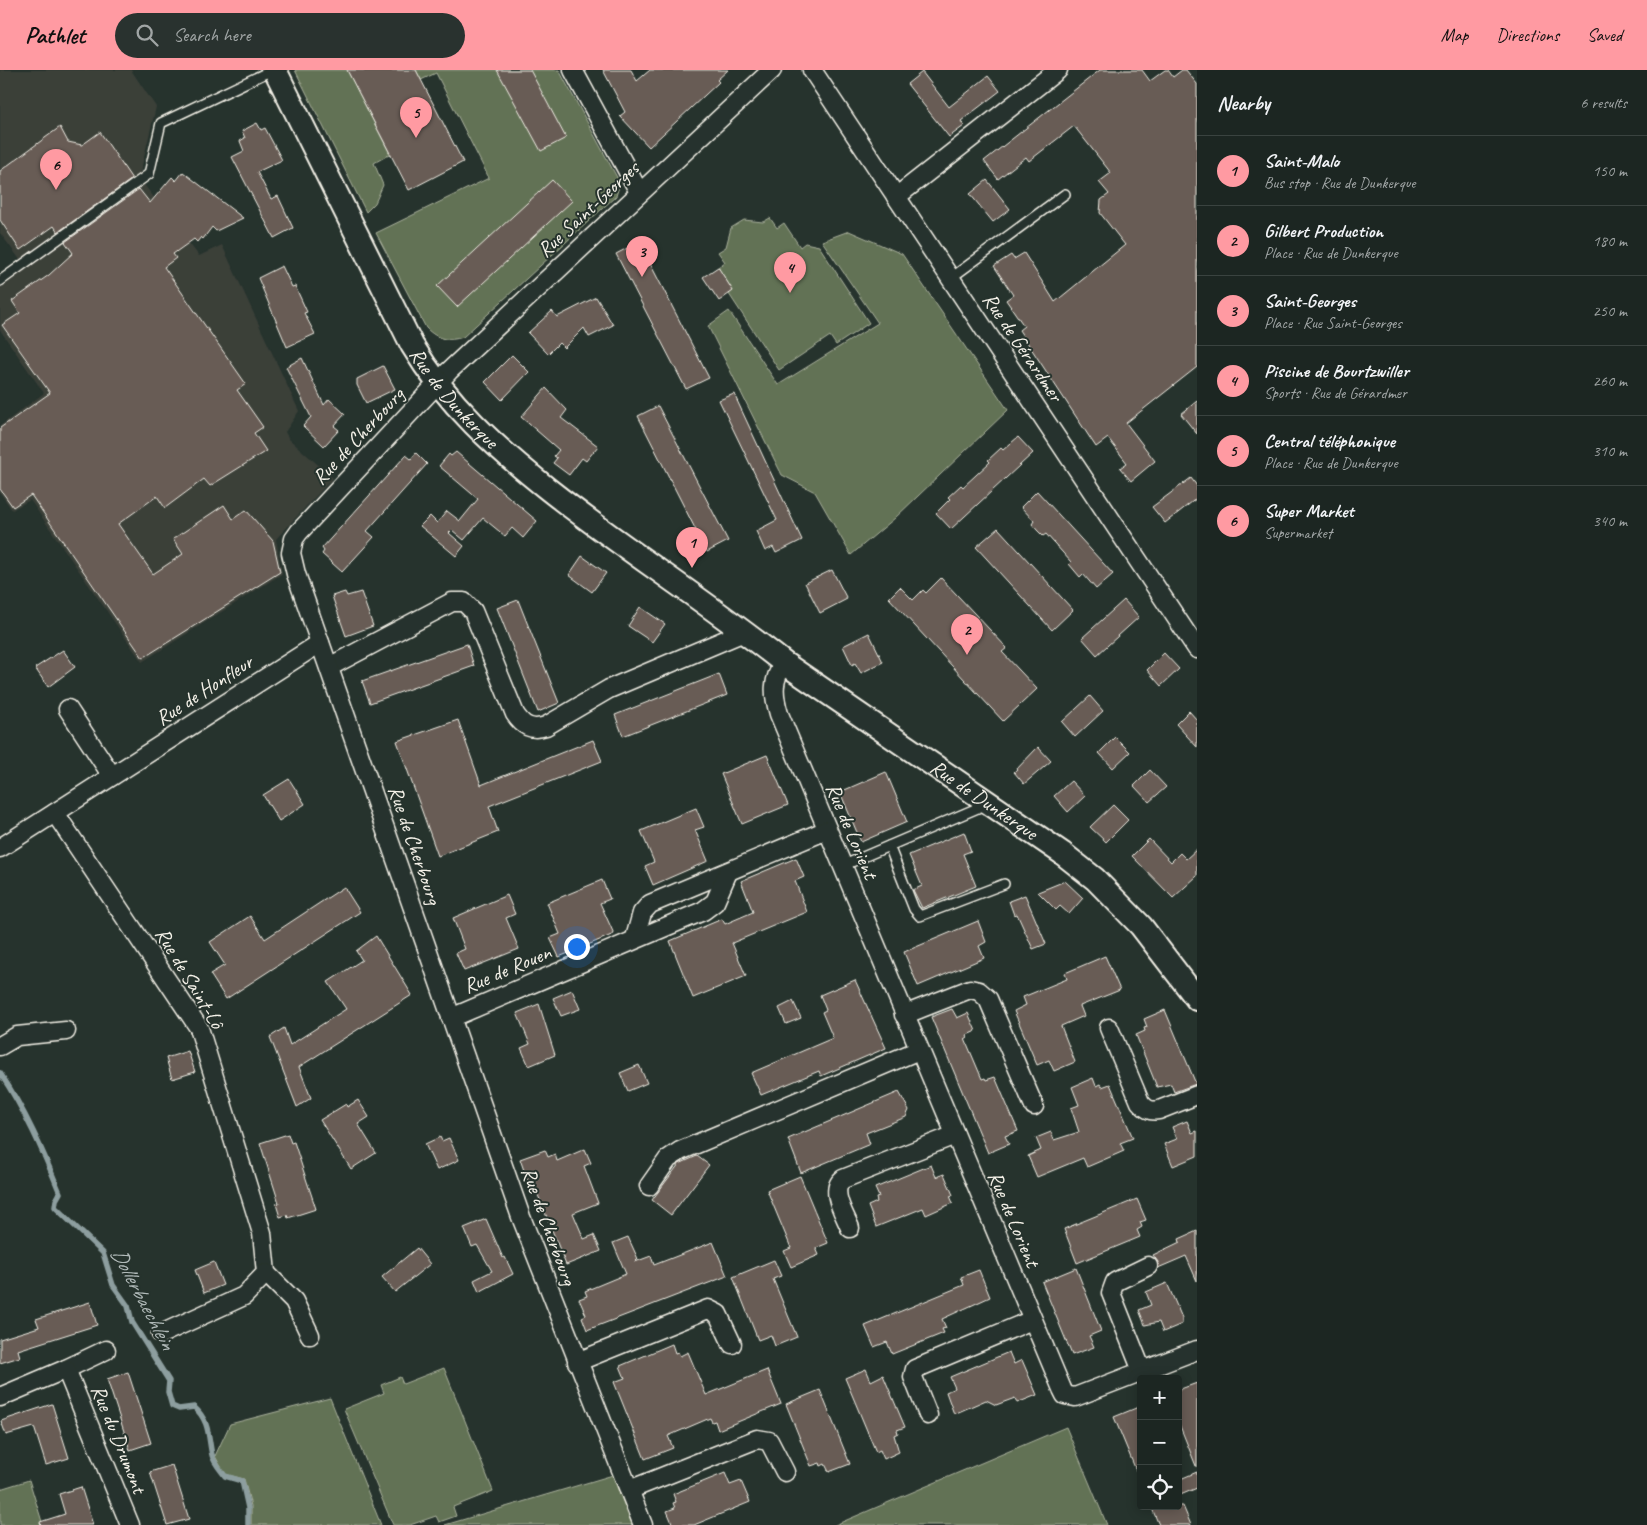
<!DOCTYPE html>
<meta charset="utf-8">
<style>
:root{--surface:#1c2622;--page:#29322f;--text:#f1f3f6;--muted:#a0a5a5;--line:#3a4340;--accent:#ff9aa2}
body{margin:0;font-family:Caveat,sans-serif;background:var(--page);color:var(--text)}
.controls{position:absolute;right:15px;bottom:15px;display:grid;overflow:hidden;border-radius:5px;box-shadow:0 2px 12px #0003}
.controls button{width:45px;height:45px;display:grid;place-items:center;padding:0;border:0;border-bottom:1px solid var(--line);background:var(--surface);color:var(--text);font:25px sans-serif}
.you{position:absolute;left:576px;top:876px;width:18px;height:18px;margin:-12px;border:4px solid #fff;border-radius:50%;background:#1a73e8;box-shadow:0 0 0 8px #1a73e833}
.badge{display:grid;place-items:center;width:32px;height:32px;border-radius:50%;background:var(--accent);color:#111;font-size:16px;font-weight:700}
.pin{position:absolute;translate:-50% -41px;filter:drop-shadow(0 1px 2px #0008)}
.pin::after{content:'';position:absolute;top:26px;width:18px;height:15px;background:inherit;clip-path:polygon(0 0,100% 0,50% 100%)}
.list{margin:0;padding:0;list-style:none}
h2{display:flex;justify-content:space-between;align-items:center;height:65px;margin:0;padding:0 20px;font-size:21px}
h2 small{font-size:16px;font-weight:400;color:var(--muted)}
.list li{display:grid;grid-template-columns:32px 1fr auto;gap:15px;align-items:center;box-sizing:border-box;height:70px;padding:0 20px;border-top:1px solid var(--line)}
.list b{display:block;font-size:19px;white-space:nowrap}
.list p{margin:0;font-size:16px;white-space:nowrap;color:var(--muted)}
.list em{font-size:16px;font-style:normal;color:var(--muted)}
.icon{flex:none;width:28px;height:28px;fill:none;stroke:currentColor;stroke-width:2;stroke-linecap:round;stroke-linejoin:round}
.map{position:relative;flex:none;width:1197px;height:1455px;overflow:hidden}
header{display:flex;align-items:center;gap:30px;box-sizing:border-box;height:70px;padding:0 25px;background:var(--accent);color:#111}
header strong{font-size:24px}
nav{display:flex;gap:28px;margin-inline-start:auto;font-size:18px}
.search{width:350px;height:45px;background:var(--page);display:flex;align-items:center;gap:12px;box-sizing:border-box;padding:0 18px;border-radius:28px;color:var(--muted);font-size:19px}
main{display:flex}
aside{flex:1;background:var(--surface)}
.map>svg:first-child{display:block}
.built{fill:#3a3f39}
.green{fill:#627254;stroke:#abb29e}
.lines{fill:none;stroke-linecap:round;stroke-linejoin:round}
.stream{stroke:#8d9e9f;stroke-width:5.5}
.building{fill:#685c55;stroke:#f4f1e8}
.service-casing{stroke:#f4f1e8;stroke-width:12}
.minor-casing{stroke:#f4f1e8;stroke-width:21}
.tertiary-casing{stroke:#f4f1e8;stroke-width:26}
.service{stroke:#26332d;stroke-width:9}
.minor{stroke:#26332d;stroke-width:18}
.tertiary{stroke:#26332d;stroke-width:22}
.labels{text-anchor:middle;stroke-width:4;stroke-linejoin:round;paint-order:stroke}
.street-label{font-size:21px;fill:#f4f1e8;stroke:#26332d}
.water-label{font-size:22px;font-style:italic;fill:#b0b9b8;stroke:#26332d}
</style>
<header>
<strong>Pathlet</strong>
<div class="search"><svg class="icon" aria-label="search" viewBox="0 0 24 24"><circle cx="10" cy="10" r="6"/><path d="M15 15l6 6"/></svg>Search here</div>
<nav><a>Map</a><a>Directions</a><a>Saved</a></nav>
</header>
<main>
<div class="map">
<svg width="1197" height="1455" viewBox="0 0 1197 1455">
<rect width="100%" height="100%" fill="#26332d"/>
<filter id="ink" filterUnits="userSpaceOnUse"><feTurbulence type="fractalNoise" baseFrequency=".02" numOctaves="2"/><feDisplacementMap in="SourceGraphic" scale="10" xChannelSelector="R" yChannelSelector="G"/><feConvolveMatrix kernelMatrix="1 2 1 2 8 2 1 2 1" color-interpolation-filters="sRGB"/></filter>
<g filter="url(#ink)">
<polygon class="built" points="0,0 131,0 156,37 139,108 199,186 222,175 299,341 285,362 289,369 333,408 276,469 282,504 142,592 30,430 12,440 0,423 0,356 44,323 0,260 0,205 21,191 0,163"/>
<g class="green">
<polygon points="295,0 347,0 390,84 374,93 383,115 375,133 366,142"/>
<path d="M416 0H559L620 113 616 126 463 267C448 272 437 269 426 258L376 163 489 108 436 3 421 10Z"/>
<polygon points="770,148 777,158 784,153 800,177 805,173 819,176 869,253 836,275 830,266 779,300 729,224 733,221 718,197 725,192 718,182 726,177 731,158 744,150 763,152"/>
<polygon points="849,161 902,184 1008,340 895,448 851,485 815,422 782,405 708,256 729,241 778,315 878,253 822,171"/>
<polygon points="444,1298 493,1421 453,1437 456,1446 439,1452 436,1446 410,1455 393,1455 344,1339 384,1323 381,1315 400,1307 403,1314"/>
<polygon points="330,1328 381,1455 251,1455 251,1436 244,1409 225,1404 215,1386 230,1354"/>
<polygon points="1066,1357 1107,1455 835,1455"/>
<polygon points="613,1405 633,1455 445,1455"/>
<polygon points="29,1410 43,1455 0,1455 0,1419"/>
</g>
<g class="lines">
<path class="stream" d="M0 1003C25 1040 43 1081 60 1123L56 1130 55 1137 103 1183 113 1215 128 1236 132 1252 169 1311 168 1322 172 1336 179 1339 194 1337C210 1351 208 1367 212 1385 214 1393 221 1400 225 1406L242 1411 248 1438V1455"/>
</g>
<g class="building">
<polygon points="347,0 416,0 463,92 409,120"/>
<polygon points="497,0 530,0 566,68 541,81"/>
<polygon points="603,0 631,0 637,11 650,0 728,0 717,10 719,12 649,77 620,46 625,42"/>
<polygon points="1100,0 1142,0 1150,11 1165,0 1168,0 1173,7 1182,0 1186,0 1197,14 1197,297 1126,353 1155,391 1131,411 1120,398 1127,393 1108,368 1096,377 1019,260 1024,256 1006,230 1013,225 994,196 1011,185 1014,189 1024,183 1055,232 1125,175 1100,143 1101,130 1109,124 1099,112 1111,103 1074,56 1029,91 1026,87 998,109 984,91"/>
<polygon points="922,2 949,37 988,6 1000,21 961,51 964,56 949,67 907,14"/>
<polygon points="257,53 261,60 265,58 282,90 257,102 271,129 278,126 293,158 274,168 232,87 244,81 240,71 245,68 242,61"/>
<polygon points="60,57 68,72 82,75 100,62 132,109 58,162 54,156 20,180 0,150 0,101"/>
<polygon points="183,102 243,148 216,161 212,157 203,169 201,167 197,172 194,169 173,184 176,188 164,197 246,314 237,320 263,357 254,363 266,381 210,416 204,409 165,438 157,426 118,454 153,504 183,484 173,469 224,435 233,449 246,440 273,471 280,502 143,588 31,425 13,437 0,419 0,358 50,323 2,255 20,243 12,231 49,205 73,183 65,172 139,119 150,133 172,107 176,111"/>
<polygon points="552,110 572,131 457,237 437,216"/>
<polygon points="987,110 1010,139 993,152 970,124"/>
<polygon points="639,172 709,308 686,319 616,184"/>
<polygon points="282,196 292,217 295,216 307,242 304,243 315,264 287,277 258,208"/>
<polygon points="718,197 733,221 719,231 703,207"/>
<polygon points="596,227 613,255 589,267 584,258 564,278 559,273 548,284 528,263 552,241 557,247"/>
<polygon points="512,285 529,302 502,330 485,312"/>
<polygon points="302,288 324,335 329,329 345,344 334,356 339,360 324,376 303,356 311,347 286,297"/>
<polygon points="383,296 395,319 366,333 357,315 357,309"/>
<polygon points="546,318 567,340 561,348 598,376 586,391 582,388 569,405 553,393 557,388 554,386 559,380 521,347"/>
<polygon points="734,324 802,470 776,483 773,477 765,481 756,461 777,450 719,330"/>
<polygon points="1197,331 1197,364 1181,344"/>
<polygon points="658,336 728,471 707,482 638,346"/>
<polygon points="1018,367 1033,383 951,459 936,443 950,429 948,427 961,415 963,417 990,392 988,390 1001,378 1003,380"/>
<polygon points="456,382 537,451 523,468 512,458 505,466 483,448 464,470 452,460 449,463 464,476 456,486 420,456 430,446 437,453 447,441 460,451 478,429 439,396 449,384 451,386"/>
<polygon points="416,383 427,394 367,461 374,467 342,502 322,484 324,481 322,478 406,385 411,389"/>
<polygon points="1191,408 1197,416 1197,428 1165,453 1152,437"/>
<polygon points="1037,421 1113,504 1096,519 1083,504 1080,507 1069,494 1071,492 1046,464 1043,466 1037,460 1032,454 1034,451 1021,437"/>
<polygon points="998,458 1073,540 1052,560 976,477"/>
<polygon points="582,486 606,503 592,522 569,505"/>
<polygon points="832,500 847,529 820,543 805,513"/>
<polygon points="941,508 1007,578 1002,582 1037,619 1003,651 889,528 900,517 913,530 923,520 926,523"/>
<polygon points="345,522 347,526 361,522 373,556 346,566 332,526"/>
<polygon points="518,530 559,633 538,642 497,538"/>
<polygon points="1124,530 1139,547 1097,585 1082,568"/>
<polygon points="640,537 665,554 652,572 628,556"/>
<polygon points="869,563 883,592 861,603 855,593 852,595 843,576"/>
<polygon points="467,574 474,596 370,633 362,611"/>
<polygon points="63,580 75,597 48,617 35,598"/>
<polygon points="1164,583 1179,599 1161,616 1147,600"/>
<polygon points="719,604 727,625 623,666 615,645"/>
<polygon points="1090,626 1103,641 1075,667 1062,652"/>
<polygon points="1189,641 1197,650 1197,677 1176,654"/>
<polygon points="458,650 481,715 593,670 602,691 489,736 498,762 438,786 397,671"/>
<polygon points="1115,667 1130,682 1113,698 1099,683"/>
<polygon points="1038,677 1051,691 1024,714 1014,702"/>
<polygon points="767,685 788,735 742,754 721,704"/>
<polygon points="1150,700 1166,717 1149,732 1134,716"/>
<polygon points="886,702 907,752 861,772 840,722"/>
<polygon points="289,709 305,734 279,751 263,725"/>
<polygon points="1071,711 1085,726 1068,742 1054,726"/>
<polygon points="1113,735 1128,750 1106,772 1090,757"/>
<polygon points="696,738 704,757 695,760 708,791 653,815 645,796 654,792 641,761"/>
<polygon points="964,762 971,781 963,784 976,816 922,838 913,820 922,816 909,785"/>
<polygon points="1149,769 1171,792 1180,783 1186,789 1197,779 1197,806 1173,828 1132,786"/>
<polygon points="796,788 804,807 795,811 807,842 732,873 746,906 693,928 670,871 722,849 725,854 753,842 741,811"/>
<polygon points="602,810 610,829 600,833 614,864 559,887 550,868 560,864 547,833"/>
<polygon points="1065,811 1083,828 1069,844 1060,836 1056,840 1038,822"/>
<polygon points="344,817 360,842 226,929 210,904 225,895 210,872 250,846 265,869"/>
<polygon points="507,825 515,844 506,848 519,879 464,901 456,883 465,879 453,848"/>
<polygon points="1025,825 1046,874 1033,879 1017,844 1014,845 1009,831"/>
<polygon points="978,851 986,872 979,876 984,888 918,916 904,882"/>
<polygon points="376,866 412,925 299,997 311,1028 297,1037 270,967 284,958 290,975 346,939 328,912 362,890 356,881"/>
<polygon points="1105,886 1120,920 1080,936 1084,946 1061,956 1075,992 1054,1001 1049,990 1037,995 1014,941 1026,935 1023,927 1067,909 1065,903"/>
<polygon points="855,910 886,978 821,1006 819,1001 761,1025 751,1003 833,968 822,942 826,940 820,925"/>
<polygon points="572,920 580,939 561,946 553,928"/>
<polygon points="793,931 801,948 786,954 779,938"/>
<polygon points="539,934 555,985 529,996 521,978 530,974 517,943"/>
<polygon points="952,939 957,948 968,943 976,961 967,965 968,967 965,969 982,1009 985,1008 986,1010 995,1007 1018,1061 1005,1066 1009,1074 988,1083 931,947"/>
<polygon points="1165,940 1196,1014 1174,1022 1171,1014 1157,1017 1136,965 1145,961 1144,958 1147,957 1144,949"/>
<polygon points="188,981 195,1002 172,1009 166,988"/>
<polygon points="639,995 647,1013 628,1021 620,1003"/>
<polygon points="1093,1008 1096,1016 1100,1014 1102,1017 1110,1014 1133,1068 1120,1073 1124,1081 1087,1097 1083,1088 1037,1107 1028,1086 1041,1080 1036,1068 1051,1062 1054,1070 1079,1062 1071,1038 1079,1035 1072,1017"/>
<polygon points="899,1022 909,1040 906,1047 866,1063 870,1074 801,1103 788,1069"/>
<polygon points="358,1030 369,1047 358,1054 376,1083 351,1099 320,1050 346,1034 347,1037"/>
<polygon points="1187,1051 1192,1063 1197,1061 1197,1086 1173,1096 1164,1074 1177,1069 1172,1057"/>
<polygon points="288,1064 291,1073 294,1072 316,1139 288,1148 287,1145 280,1147 276,1134 279,1133 260,1073"/>
<polygon points="440,1067 442,1071 449,1068 459,1090 437,1100 425,1074"/>
<polygon points="585,1079 591,1093 584,1096 598,1133 573,1143 584,1169 594,1165 601,1181 566,1195 532,1110 528,1112 520,1089 545,1080 548,1087 555,1084 557,1091"/>
<polygon points="697,1086 709,1095 671,1145 652,1130 679,1094"/>
<polygon points="931,1095 936,1107 944,1104 953,1125 950,1126 953,1133 926,1145 923,1138 876,1157 868,1136 877,1132 876,1128 879,1127 875,1118"/>
<polygon points="800,1106 828,1173 816,1178 819,1185 791,1197 784,1181 791,1178 767,1120"/>
<polygon points="1137,1129 1146,1150 1140,1152 1142,1157 1137,1160 1140,1167 1077,1193 1064,1159"/>
<polygon points="486,1149 503,1188 505,1187 513,1204 479,1222 474,1210 492,1201 477,1175 472,1177 464,1158"/>
<polygon points="1197,1161 1197,1211 1186,1186 1158,1198 1158,1192 1153,1185 1180,1172 1179,1169"/>
<polygon points="628,1167 638,1189 635,1192 651,1186 654,1195 713,1172 727,1206 587,1260 582,1247 586,1245 579,1229 587,1226 585,1221 626,1204 613,1173"/>
<polygon points="417,1178 430,1194 395,1222 382,1207"/>
<polygon points="774,1190 781,1206 773,1209 797,1267 775,1276 771,1265 758,1270 733,1207"/>
<polygon points="214,1192 223,1215 204,1223 195,1200"/>
<polygon points="1076,1198 1101,1261 1089,1266 1094,1277 1072,1285 1042,1212"/>
<polygon points="979,1200 990,1227 942,1249 946,1258 942,1259 944,1263 892,1284 887,1272 874,1277 865,1256 964,1215 961,1207"/>
<polygon points="1167,1213 1182,1248 1182,1254 1163,1262 1159,1252 1145,1255 1139,1240 1151,1235 1146,1222"/>
<polygon points="90,1232 97,1255 18,1280 20,1287 0,1293 0,1269 39,1257 36,1249"/>
<polygon points="672,1274 675,1283 678,1282 680,1286 688,1282 706,1325 767,1300 781,1334 718,1360 715,1351 712,1352 710,1348 668,1366 673,1378 645,1389 614,1312 625,1308 620,1296"/>
<polygon points="1009,1282 1014,1294 1022,1290 1037,1325 1017,1333 1015,1328 996,1335 986,1330 954,1344 946,1322 955,1318 950,1307"/>
<polygon points="866,1299 871,1311 883,1305 905,1357 897,1360 898,1363 894,1365 899,1382 884,1389 880,1380 876,1382 845,1308"/>
<polygon points="128,1302 151,1373 130,1380 107,1309"/>
<polygon points="1197,1313 1197,1396 1196,1396 1178,1351 1178,1320"/>
<polygon points="820,1320 850,1394 829,1402 825,1394 821,1396 820,1393 811,1396 786,1334"/>
<polygon points="52,1334 69,1388 46,1395 34,1357 6,1365 1,1351"/>
<polygon points="1141,1336 1141,1410 1140,1410 1114,1347"/>
<polygon points="172,1395 189,1449 167,1455 150,1402"/>
<polygon points="1197,1402 1197,1418 1178,1426 1178,1410"/>
<polygon points="725,1403 730,1415 741,1411 750,1432 694,1455 673,1455 667,1441 675,1438 673,1433 676,1432 673,1424"/>
<polygon points="81,1417 93,1455 41,1455 40,1452 65,1444 59,1424"/>
<polygon points="1151,1436 1183,1436 1191,1455 1159,1455"/>
</g>
<g class="lines">
<g class="service-casing">
<g id="service">
<polyline points="951,208 1065,124"/>
<polyline points="0,211 149,104 161,53 272,0"/>
<polyline points="889,776 914,839 920,846 1004,814"/>
<polyline points="842,796 987,734"/>
</g>
</g>
<g class="minor-casing">
<g id="minor">
<polyline points="573,0 639,122"/>
<polyline points="812,0 1197,579"/>
<polyline points="896,127 1058,0"/>
<path d="M784 593C772 610 773 624 779 644L1062 1319 1065 1325 1075 1327 1197 1280"/>
<path d="M329 597 452 532H464L473 541 515 644C523 656 531 661 546 656L609 619 744 562"/>
<polyline points="68,639 112,706"/>
<polyline points="55,743 199,958 262,1163 266,1203 244,1226 161,1264"/>
<polyline points="0,778 320,573"/>
<polyline points="635,868 642,843 650,834 827,760"/>
<polyline points="904,945 970,919 979,921 988,929 1034,1036"/>
<polyline points="451,948 703,841 715,832 728,802"/>
<path d="M1109 958 1140 1032C1146 1039 1150 1042 1159 1040L1197 1025"/>
<polyline points="0,976 17,966 66,961"/>
<polyline points="649,1116 668,1089 680,1081 919,980"/>
<path d="M850 1158C844 1143 829 1120 843 1109L955 1065"/>
<polyline points="266,1203 294,1231 310,1265"/>
<polyline points="577,1292 708,1239 718,1244 732,1274"/>
<polyline points="66,1299 106,1280"/>
<polyline points="1142,1301 1111,1223 1115,1212 1148,1196"/>
<polyline points="0,1327 66,1299 130,1455"/>
<polyline points="928,1345 913,1307 915,1299 1032,1250"/>
<polyline points="629,1420 757,1369 769,1371 785,1402"/>
<polyline points="643,1455 521,1147 296,504 291,483 294,469 299,462 449,301 772,0"/>
</g>
</g>
<g class="tertiary-casing">
<g id="tertiary">
<path id="s1" d="M275 0 412 275C447 334 496 378 549 420 625 480 708 532 784 593L1062 783 1095 809 1141 856 1197 929"/>
</g>
</g>
<use href="#service" class="service"/>
<use href="#minor" class="minor"/>
<use href="#tertiary" class="tertiary"/>
</g>
</g>
<g class="labels">
<g class="street-label">
<text transform="translate(588 139) rotate(-43)" y="7">Rue Saint-Georges</text>
<text transform="translate(1023 277) rotate(56)" y="7">Rue de Gérardmer</text>
<text dy="7" stroke="none"><textPath href="#s1" startOffset="375">Rue de Dunkerque</textPath></text>
<text transform="translate(358 366) rotate(-47)" y="7">Rue de Cherbourg</text>
<text transform="translate(204 620) rotate(-33)" y="7">Rue de Honfleur</text>
<text dy="7" stroke="none"><textPath href="#s1" startOffset="1042">Rue de Dunkerque</textPath></text>
<text transform="translate(852 761) rotate(67)" y="7">Rue de Lorient</text>
<text transform="translate(415 775) rotate(71)" y="7">Rue de Cherbourg</text>
<text transform="translate(507 899) rotate(-23)" y="7">Rue de Rouen</text>
<text transform="translate(190 908) rotate(59)" y="7">Rue de Saint-Lô</text>
<text transform="translate(1014 1149) rotate(67)" y="7">Rue de Lorient</text>
<text transform="translate(549 1156) rotate(70)" y="7">Rue de Cherbourg</text>
<text transform="translate(119 1369) rotate(68)" y="7">Rue du Drumont</text>
</g>
<g class="water-label">
<text transform="translate(144 1228) rotate(62)" y="8">Dollerbaechlein</text>
</g>
</g>
</svg>
<div class="controls">
<button>+</button>
<button>−</button>
<button><svg class="icon" aria-label="locate" viewBox="0 0 24 24"><circle cx="12" cy="12" r="6"/><path d="M12 2v4M12 18v4M2 12h4M18 12h4"/></svg></button>
</div>
<div class="you"></div>
<div class="pin badge" style="left:692px;top:498px">1</div>
<div class="pin badge" style="left:967px;top:585px">2</div>
<div class="pin badge" style="left:642px;top:207px">3</div>
<div class="pin badge" style="left:790px;top:223px">4</div>
<div class="pin badge" style="left:416px;top:68px">5</div>
<div class="pin badge" style="left:56px;top:120px">6</div>
</div>
<aside>
<h2>Nearby<small>6 results</small></h2>
<ul class="list">
<li><span class="badge">1</span><div><b>Saint-Malo</b><p>Bus stop · Rue de Dunkerque</p></div><em>150 m</em></li>
<li><span class="badge">2</span><div><b>Gilbert Production</b><p>Place · Rue de Dunkerque</p></div><em>180 m</em></li>
<li><span class="badge">3</span><div><b>Saint-Georges</b><p>Place · Rue Saint-Georges</p></div><em>250 m</em></li>
<li><span class="badge">4</span><div><b>Piscine de Bourtzwiller</b><p>Sports · Rue de Gérardmer</p></div><em>260 m</em></li>
<li><span class="badge">5</span><div><b>Central téléphonique</b><p>Place · Rue de Dunkerque</p></div><em>310 m</em></li>
<li><span class="badge">6</span><div><b>Super Market</b><p>Supermarket</p></div><em>340 m</em></li>
</ul>
</aside>
</main>
